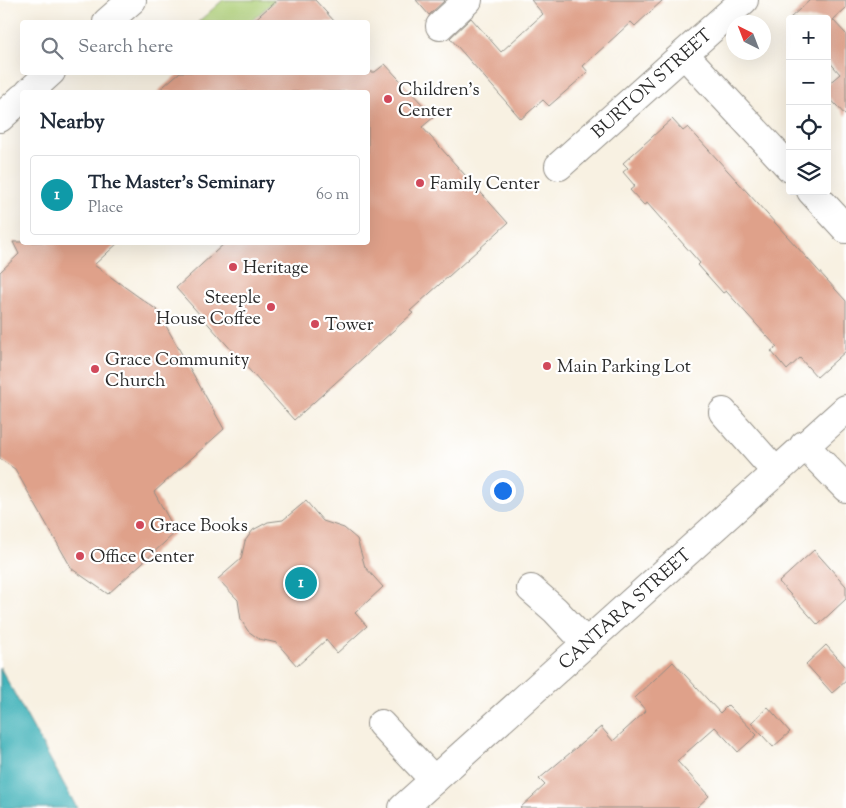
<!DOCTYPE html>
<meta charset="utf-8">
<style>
:root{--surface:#fff;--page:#f6f6f7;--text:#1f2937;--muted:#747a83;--line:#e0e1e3;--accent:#d1495b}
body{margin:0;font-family:"Sorts Mill Goudy",serif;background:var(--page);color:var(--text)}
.controls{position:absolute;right:15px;top:15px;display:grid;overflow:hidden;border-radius:5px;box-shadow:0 5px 20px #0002}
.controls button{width:45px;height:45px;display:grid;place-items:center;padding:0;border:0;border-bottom:1px solid var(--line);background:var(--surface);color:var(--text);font:25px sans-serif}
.compass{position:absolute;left:726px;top:15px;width:45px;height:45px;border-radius:50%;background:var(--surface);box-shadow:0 5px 20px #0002;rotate:318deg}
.you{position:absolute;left:502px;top:490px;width:18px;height:18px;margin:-12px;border:4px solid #fff;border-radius:50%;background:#1a73e8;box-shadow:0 0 0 8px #1a73e833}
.badge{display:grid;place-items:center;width:32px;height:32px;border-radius:50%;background:var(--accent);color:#fff;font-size:16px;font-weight:700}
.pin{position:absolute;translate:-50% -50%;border:2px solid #fff;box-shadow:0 1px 5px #0006}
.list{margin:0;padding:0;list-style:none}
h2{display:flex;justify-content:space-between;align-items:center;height:65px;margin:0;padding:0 20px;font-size:21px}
h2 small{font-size:16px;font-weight:400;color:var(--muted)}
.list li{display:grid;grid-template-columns:32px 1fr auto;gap:15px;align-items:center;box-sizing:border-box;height:80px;margin:0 10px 10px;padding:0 10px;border:1px solid var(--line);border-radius:5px}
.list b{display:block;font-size:19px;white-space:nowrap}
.list p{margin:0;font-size:16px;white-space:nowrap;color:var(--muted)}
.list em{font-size:16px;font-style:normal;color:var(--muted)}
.icon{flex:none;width:28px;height:28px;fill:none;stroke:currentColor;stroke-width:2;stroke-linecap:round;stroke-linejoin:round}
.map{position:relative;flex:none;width:846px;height:808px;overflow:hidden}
.search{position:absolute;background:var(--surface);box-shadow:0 5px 20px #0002;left:20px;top:20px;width:350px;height:55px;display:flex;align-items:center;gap:12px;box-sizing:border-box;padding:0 18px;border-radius:5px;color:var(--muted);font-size:19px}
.panel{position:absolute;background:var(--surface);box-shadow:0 5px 20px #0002;left:20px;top:90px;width:350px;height:155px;border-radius:5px}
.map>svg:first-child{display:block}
.green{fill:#accd75;stroke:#6c7c50}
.water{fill:#42b3ba;stroke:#366f72}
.building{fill:#dfa18a}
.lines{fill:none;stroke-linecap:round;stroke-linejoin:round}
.minor-casing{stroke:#928e86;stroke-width:30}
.major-casing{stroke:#928e86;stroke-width:30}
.minor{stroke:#fff;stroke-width:28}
.major{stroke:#fff;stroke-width:28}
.poi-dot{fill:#d1495b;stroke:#fff;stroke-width:2}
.labels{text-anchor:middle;stroke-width:4.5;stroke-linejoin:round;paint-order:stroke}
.street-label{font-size:18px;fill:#2b2b2b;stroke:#fff}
.poi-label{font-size:18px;fill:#2b2b2b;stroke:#fff;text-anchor:start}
</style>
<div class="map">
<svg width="846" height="808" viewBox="0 0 846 808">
<rect width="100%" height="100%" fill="#fff"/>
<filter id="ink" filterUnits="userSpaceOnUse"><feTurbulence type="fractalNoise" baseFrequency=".02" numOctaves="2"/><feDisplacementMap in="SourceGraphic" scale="10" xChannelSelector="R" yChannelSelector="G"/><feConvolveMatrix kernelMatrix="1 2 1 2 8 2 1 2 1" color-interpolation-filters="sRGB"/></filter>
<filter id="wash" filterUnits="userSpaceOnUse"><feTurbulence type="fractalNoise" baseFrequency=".0096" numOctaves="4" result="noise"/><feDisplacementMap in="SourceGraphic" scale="20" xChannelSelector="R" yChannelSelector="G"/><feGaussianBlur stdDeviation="1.12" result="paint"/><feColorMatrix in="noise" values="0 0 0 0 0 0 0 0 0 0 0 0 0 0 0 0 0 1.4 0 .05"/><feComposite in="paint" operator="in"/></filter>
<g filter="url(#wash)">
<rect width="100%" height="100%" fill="#f8f1e2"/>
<polygon class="green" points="223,0 275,0 250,22 198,22"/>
<polygon class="water" points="0,667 2,671 77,808 0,808"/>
<g id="blocks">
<g class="building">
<polygon points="277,0 315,0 335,22 252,22"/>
<polygon points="416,0 445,0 429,15"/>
<polygon points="531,0 663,0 635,26 631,22 583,66 588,72 549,106 543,100 521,119 450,38 471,18 501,52 543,14"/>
<polygon points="810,0 846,0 846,8 833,20 846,34 846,116 827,95 827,85 840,74 827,59 827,19 790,18"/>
<polygon points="385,64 434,117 422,127 508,223 410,311 413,313 294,420 176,288 226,242 368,242 368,92 157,92 180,72 375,72"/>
<polygon points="672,119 683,131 688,127 846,301 846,351 817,377 800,358 787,370 771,351 777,347 726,291 723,293 698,265 700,263 647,203 644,205 630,190 635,186 623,172 628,168 623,163"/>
<polygon points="13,242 119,242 94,265 157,310 224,429 154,492 176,532 108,594 72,569 15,469 0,459 0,272 19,254"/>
<polygon points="306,501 323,521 344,528 357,539 365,567 383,587 355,613 367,626 337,653 326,640 297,666 277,643 259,639 248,631 241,620 238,600 218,579 241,559 245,541 253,530 268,522 283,520"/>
<polygon points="814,550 846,586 846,599 818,625 779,582"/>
<polygon points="826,645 846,667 846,681 832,693 806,664"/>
<polygon points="673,662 720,713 728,705 757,735 738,752 715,727 677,761 709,796 696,808 520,808 545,785 539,779 601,727 613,741 646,711 635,698"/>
<polygon points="768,707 790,732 773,747 751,723"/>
</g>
</g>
</g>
<g filter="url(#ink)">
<use href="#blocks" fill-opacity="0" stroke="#928e86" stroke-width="1"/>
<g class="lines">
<g class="minor-casing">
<g id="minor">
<polyline points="440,26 468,0"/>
<polyline points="684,54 790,168"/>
<path id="s1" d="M559 166 744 0"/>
<polyline points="811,191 846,229"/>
<polyline points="723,412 776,472"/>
<polyline points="804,445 846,488"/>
<polyline points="531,589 555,610 586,643"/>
<polyline points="381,724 434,780"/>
<path id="s2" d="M403 808 846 409"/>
</g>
</g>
<g class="major-casing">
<g id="major">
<polyline points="107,22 132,0"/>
<polyline points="29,92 51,72"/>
<polyline points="0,118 22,98"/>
</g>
</g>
<use href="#minor" class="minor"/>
<use href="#major" class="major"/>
</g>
</g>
<g class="poi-dot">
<circle cx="388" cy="99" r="5"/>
<circle cx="420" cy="183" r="5"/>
<circle cx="233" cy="267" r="5"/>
<circle cx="271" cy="307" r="5"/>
<circle cx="315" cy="324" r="5"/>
<circle cx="547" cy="366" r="5"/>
<circle cx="95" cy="369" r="5"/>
<circle cx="140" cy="525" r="5"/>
<circle cx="80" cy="556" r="5"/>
</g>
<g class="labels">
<g class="street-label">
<text dy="6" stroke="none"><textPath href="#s1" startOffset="124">BURTON STREET</textPath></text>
<text dy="6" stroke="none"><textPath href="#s2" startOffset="298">CANTARA STREET</textPath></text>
</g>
<g class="poi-label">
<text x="398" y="95">Children's<tspan x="398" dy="21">Center</tspan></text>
<text x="430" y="189">Family Center</text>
<text x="243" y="273">Heritage</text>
<text x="261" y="303" text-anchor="end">Steeple<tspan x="261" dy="21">House Coffee</tspan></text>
<text x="325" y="330">Tower</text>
<text x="105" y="365">Grace Community<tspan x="105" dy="21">Church</tspan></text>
<text x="557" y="372">Main Parking Lot</text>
<text x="150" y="531">Grace Books</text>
<text x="90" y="562">Office Center</text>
</g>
</g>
</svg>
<div class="controls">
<button>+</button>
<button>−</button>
<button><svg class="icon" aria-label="locate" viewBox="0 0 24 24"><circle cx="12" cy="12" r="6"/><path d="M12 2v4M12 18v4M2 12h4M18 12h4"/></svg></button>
<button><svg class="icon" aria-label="layers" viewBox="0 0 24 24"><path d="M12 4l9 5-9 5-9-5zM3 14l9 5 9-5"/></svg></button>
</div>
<svg class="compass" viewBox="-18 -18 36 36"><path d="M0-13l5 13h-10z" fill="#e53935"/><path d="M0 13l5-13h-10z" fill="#747a83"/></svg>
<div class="you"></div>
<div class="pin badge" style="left:301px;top:583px;background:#0f9aa8">1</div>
<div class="search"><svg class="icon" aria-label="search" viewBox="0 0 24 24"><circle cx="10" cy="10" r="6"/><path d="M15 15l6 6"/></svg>Search here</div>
<section class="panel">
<h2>Nearby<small></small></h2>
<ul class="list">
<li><span class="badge" style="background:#0f9aa8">1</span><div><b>The Master's Seminary</b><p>Place</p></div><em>60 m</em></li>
</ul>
</section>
</div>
